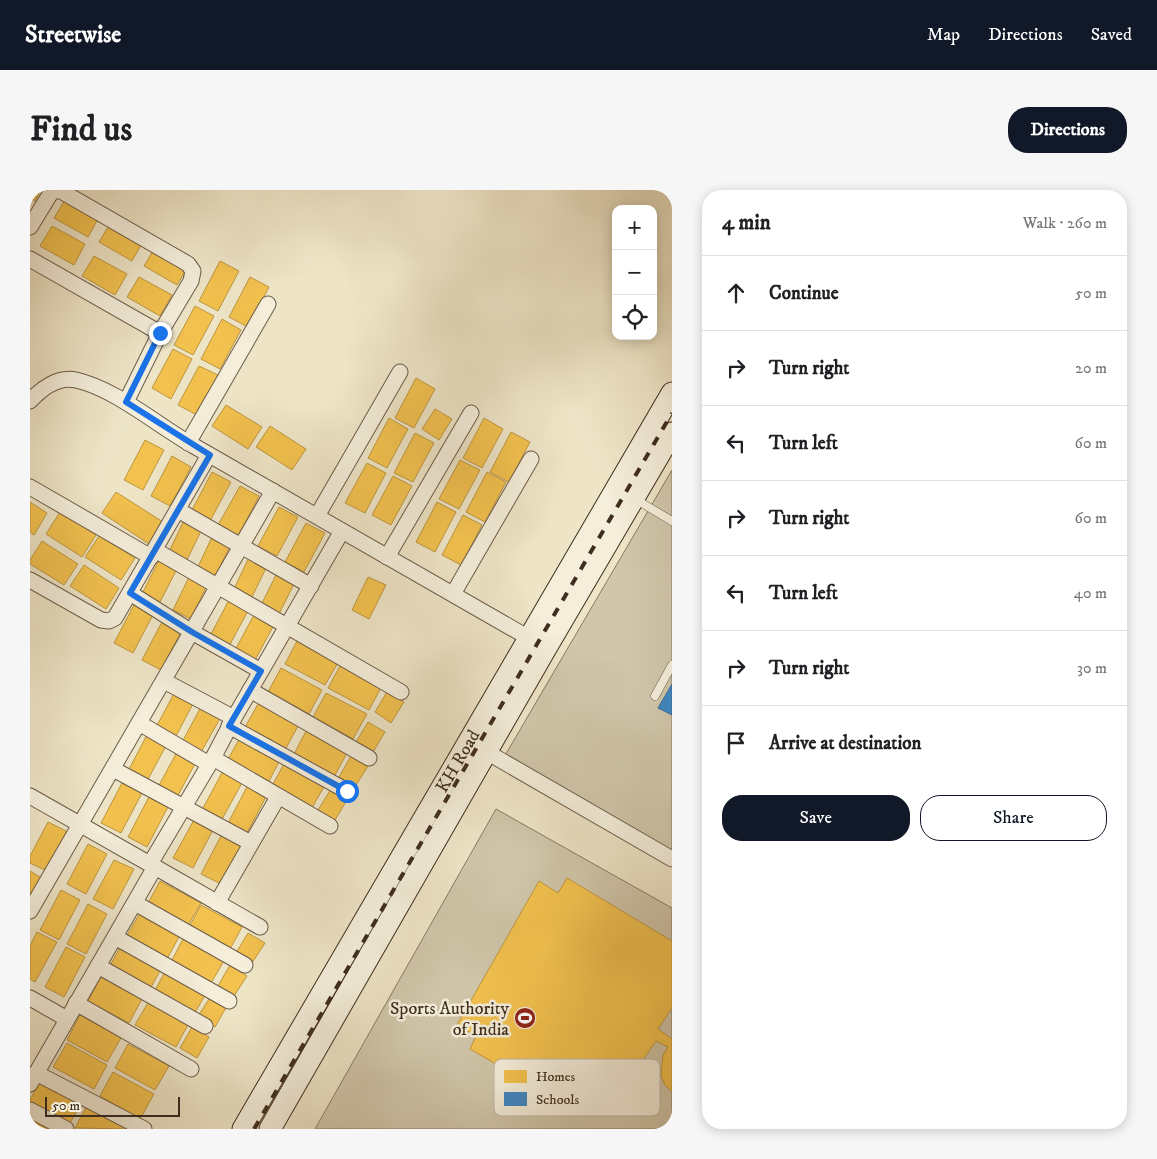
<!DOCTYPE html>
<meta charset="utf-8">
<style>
:root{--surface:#fff;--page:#f6f6f6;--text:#202124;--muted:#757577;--line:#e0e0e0;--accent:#111827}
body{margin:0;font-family:"IM FELL DW Pica",serif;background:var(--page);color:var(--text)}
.controls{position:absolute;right:15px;top:15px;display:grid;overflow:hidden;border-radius:10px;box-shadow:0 2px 12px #0003}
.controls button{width:45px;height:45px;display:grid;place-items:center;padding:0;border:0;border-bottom:1px solid var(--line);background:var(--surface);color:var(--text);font:25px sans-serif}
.scale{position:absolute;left:15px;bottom:12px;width:135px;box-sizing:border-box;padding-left:5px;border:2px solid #3f2d1d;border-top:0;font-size:14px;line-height:18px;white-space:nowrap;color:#3f2d1d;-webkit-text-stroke:4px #f4eedb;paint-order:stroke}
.stop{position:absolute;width:15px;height:15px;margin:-11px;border:4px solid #1a73e8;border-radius:50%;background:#fff}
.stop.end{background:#1a73e8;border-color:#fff;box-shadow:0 1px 5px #0008}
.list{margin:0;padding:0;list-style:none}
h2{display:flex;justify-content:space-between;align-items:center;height:65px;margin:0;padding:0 20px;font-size:21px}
h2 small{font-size:16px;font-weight:400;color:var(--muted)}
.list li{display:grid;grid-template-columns:32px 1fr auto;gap:15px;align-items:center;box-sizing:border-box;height:75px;padding:0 20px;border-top:1px solid var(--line)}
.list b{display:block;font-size:19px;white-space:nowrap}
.list em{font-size:16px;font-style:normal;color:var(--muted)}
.actions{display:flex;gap:10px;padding:15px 20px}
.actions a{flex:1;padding:11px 0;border:1px solid var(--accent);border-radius:20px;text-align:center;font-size:18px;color:var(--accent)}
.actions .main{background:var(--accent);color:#fff}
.icon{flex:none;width:28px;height:28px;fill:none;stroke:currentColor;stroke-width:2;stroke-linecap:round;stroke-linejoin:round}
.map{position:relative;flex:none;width:642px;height:939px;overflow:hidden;border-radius:20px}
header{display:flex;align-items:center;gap:30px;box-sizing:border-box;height:70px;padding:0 25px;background:var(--accent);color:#fff}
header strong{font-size:24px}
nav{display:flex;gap:28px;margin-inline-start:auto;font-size:18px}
.intro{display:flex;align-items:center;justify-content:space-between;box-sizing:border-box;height:120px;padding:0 30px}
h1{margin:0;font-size:35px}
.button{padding:12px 22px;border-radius:20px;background:var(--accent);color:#fff;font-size:18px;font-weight:700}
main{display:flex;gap:30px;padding:0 30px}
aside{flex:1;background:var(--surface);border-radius:20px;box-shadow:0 2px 12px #0003}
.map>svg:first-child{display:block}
.green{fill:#d0c6aa;stroke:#887a64}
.homes{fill:#f2c14e;stroke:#bc953f}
.schools{fill:#3f88c5;stroke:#3f6d93}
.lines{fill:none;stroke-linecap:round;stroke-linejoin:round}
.lane-casing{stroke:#6b5b48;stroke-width:9}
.street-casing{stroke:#6b5b48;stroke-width:17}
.secondary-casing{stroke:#3f2d1d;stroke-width:23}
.lane{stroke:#f4eedb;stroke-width:8}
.street{stroke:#f4eedb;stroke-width:15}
.secondary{stroke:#f4eedb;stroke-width:21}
.rail{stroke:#3f2d1d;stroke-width:4;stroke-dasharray:9 9;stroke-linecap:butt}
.route{stroke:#1a73e8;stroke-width:6}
.labels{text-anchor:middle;stroke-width:5;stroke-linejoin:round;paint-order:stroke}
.street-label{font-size:18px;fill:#3f2d1d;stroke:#f4eedb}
.poi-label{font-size:18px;fill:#3f2d1d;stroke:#f4eedb;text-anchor:end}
.key{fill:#f4eedb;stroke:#beb4a2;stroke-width:1}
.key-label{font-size:14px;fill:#3f2d1d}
</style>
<header>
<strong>Streetwise</strong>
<nav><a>Map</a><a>Directions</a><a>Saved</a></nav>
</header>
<div class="intro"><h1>Find us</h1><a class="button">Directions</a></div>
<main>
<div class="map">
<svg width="642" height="939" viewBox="0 0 642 939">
<rect width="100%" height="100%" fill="#eee5c7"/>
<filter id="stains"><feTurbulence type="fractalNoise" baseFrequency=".004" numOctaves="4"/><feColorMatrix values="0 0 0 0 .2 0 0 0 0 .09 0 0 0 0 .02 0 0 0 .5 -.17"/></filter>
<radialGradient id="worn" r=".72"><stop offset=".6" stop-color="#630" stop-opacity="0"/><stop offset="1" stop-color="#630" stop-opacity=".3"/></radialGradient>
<g class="green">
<polygon points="642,280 642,674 470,574"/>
<polygon points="466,619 642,718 642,939 285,939"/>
</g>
<g class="homes">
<polygon points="0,0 11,0 5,11 0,8"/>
<polygon points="36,8 69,27 58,47 24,28"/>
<polygon points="81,32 114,50 102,71 69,52"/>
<polygon points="22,36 55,54 44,75 10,56"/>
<polygon points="126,56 159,75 147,95 114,76"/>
<polygon points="64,66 97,84 85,105 52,86"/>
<polygon points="190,71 209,81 188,121 169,111"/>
<polygon points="109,87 142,105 130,126 97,107"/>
<polygon points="220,87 239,97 218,137 199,127"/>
<polygon points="165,116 184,126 163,165 144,155"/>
<polygon points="192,129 211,140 190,179 171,169"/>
<polygon points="143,159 162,169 141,209 122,198"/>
<polygon points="169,176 188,185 167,225 148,215"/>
<polygon points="386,188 405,199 384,238 365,228"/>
<polygon points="196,215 232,237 218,259 182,236"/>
<polygon points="405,219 422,229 409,250 392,239"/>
<polygon points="359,228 378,239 357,278 338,268"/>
<polygon points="454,228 473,239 452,278 433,268"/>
<polygon points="240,236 276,259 262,280 226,257"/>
<polygon points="481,242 500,252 479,292 460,282"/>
<polygon points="385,243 404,253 383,292 364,283"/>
<polygon points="115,250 134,260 113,300 94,290"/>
<polygon points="142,266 161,277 140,316 121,306"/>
<polygon points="430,270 450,280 429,319 409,309"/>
<polygon points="337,273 356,283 335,323 315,313"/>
<polygon points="182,282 201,292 180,331 161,322"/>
<polygon points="457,282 476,292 455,332 436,322"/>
<polygon points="363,286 382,296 361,335 342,325"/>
<polygon points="210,296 229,306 208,346 188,335"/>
<polygon points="86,302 133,332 119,354 72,323"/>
<polygon points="0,312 17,323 4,345 0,342"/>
<polygon points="407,312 426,322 405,362 386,352"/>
<polygon points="249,317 268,327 247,366 228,356"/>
<polygon points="30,322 66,345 52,367 16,344"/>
<polygon points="433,325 452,335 431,375 412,365"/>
<polygon points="154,330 172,339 156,372 138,364"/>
<polygon points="276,333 295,343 274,382 255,372"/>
<polygon points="69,346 105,368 91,390 55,367"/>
<polygon points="182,347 200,356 184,389 166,381"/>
<polygon points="12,351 48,374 34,395 0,374 0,370"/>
<polygon points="220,365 238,374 222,407 204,399"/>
<polygon points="129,370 147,379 130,412 112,404"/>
<polygon points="54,375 89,398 76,419 40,396"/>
<polygon points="248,381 266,390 249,424 231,415"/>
<polygon points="159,387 177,395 161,429 143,420"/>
<polygon points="338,387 356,395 339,429 322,420"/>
<polygon points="200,408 219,419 198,458 179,448"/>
<polygon points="105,413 124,423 103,463 84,453"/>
<polygon points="225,423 245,433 224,472 204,462"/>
<polygon points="133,430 152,440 131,480 112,470"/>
<polygon points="268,449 309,471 295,495 255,474"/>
<polygon points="311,474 352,496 339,520 298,498"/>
<polygon points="251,478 292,500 279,524 238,502"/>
<polygon points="146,500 165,510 144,550 125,539"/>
<polygon points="357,502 374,512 361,533 345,522"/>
<polygon points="296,503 337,524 323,549 283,527"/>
<polygon points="228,514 268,536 255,560 214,539"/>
<polygon points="172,515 192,525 170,564 151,554"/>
<polygon points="338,532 355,542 343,562 326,552"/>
<polygon points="276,541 317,563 304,587 263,566"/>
<polygon points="118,543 137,554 116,593 97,583"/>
<polygon points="211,546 251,568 238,593 197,571"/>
<polygon points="148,560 167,570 146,609 127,599"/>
<polygon points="321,566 338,576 325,597 309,587"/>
<polygon points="255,572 296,593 282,618 242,596"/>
<polygon points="193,581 213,591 191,631 172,620"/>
<polygon points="92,593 112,603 91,643 71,633"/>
<polygon points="218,595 237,605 216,645 197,635"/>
<polygon points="301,599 317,610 305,630 288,620"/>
<polygon points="119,607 138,617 117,657 98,647"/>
<polygon points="165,628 184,638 163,678 143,668"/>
<polygon points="18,632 38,642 17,681 0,673 0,666"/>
<polygon points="192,644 212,655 191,694 171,684"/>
<polygon points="58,654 77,664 56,704 37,694"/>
<polygon points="84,670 104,679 83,719 63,709"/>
<polygon points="0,681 12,688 0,710"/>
<polygon points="537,688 642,751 642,818 628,839 642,849 642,902 635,895 631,886 633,865 638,857 626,851 578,920 563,912 555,926 440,859 446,846 427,835 509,691 528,703"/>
<polygon points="130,691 171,713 157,737 117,715"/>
<polygon points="31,700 50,710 29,750 10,740"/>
<polygon points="58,714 77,724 56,764 37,754"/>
<polygon points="171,715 212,737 199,761 158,739"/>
<polygon points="110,723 150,745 137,769 96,747"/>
<polygon points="7,742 27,752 5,792 0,789 0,756"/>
<polygon points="218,743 235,753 222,773 206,763"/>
<polygon points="154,747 195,769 181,793 141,772"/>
<polygon points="92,754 132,777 119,801 78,779"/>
<polygon points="36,757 55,767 34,807 15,797"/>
<polygon points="200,775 217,786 204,806 188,796"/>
<polygon points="136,780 177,802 163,826 123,804"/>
<polygon points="71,787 112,809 99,833 58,811"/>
<polygon points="181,806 197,816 185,837 168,826"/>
<polygon points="119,811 159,833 146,857 105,835"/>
<polygon points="50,825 91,848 77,872 37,850"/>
<polygon points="162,837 179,847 167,868 150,858"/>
<polygon points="37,853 77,875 64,899 23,877"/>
<polygon points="98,854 139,876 125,900 85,878"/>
<polygon points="83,882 124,904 110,929 70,906"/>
<polygon points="11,889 52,911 39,935 0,914 0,910"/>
<polygon points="58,914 99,936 98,939 45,938"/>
<polygon points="0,922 31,939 0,939"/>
</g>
<polygon class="schools" points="642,494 642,525 628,518"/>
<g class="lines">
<g class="lane-casing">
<g id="lane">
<polyline points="605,309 642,331"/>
<polyline points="625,506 642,475"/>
</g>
</g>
<g class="street-casing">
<g id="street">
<polyline points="0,37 22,1 31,1 158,74 163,81 161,91 130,143 96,212"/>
<polyline points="0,69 130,143"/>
<path d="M0 211C11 199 28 186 46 190 86 199 128 236 164 256 278 321 392 386 506 452"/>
<polyline points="158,253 238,114"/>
<polyline points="0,297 121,367"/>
<polyline points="148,320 281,396"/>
<polyline points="287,326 370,182"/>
<polyline points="125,360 371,502"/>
<polyline points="357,367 441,223"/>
<polyline points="0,390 71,430 79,431 85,428 179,265"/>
<polyline points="100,403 162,442 231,481"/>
<polyline points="423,404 501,269"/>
<polyline points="134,491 204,528"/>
<polyline points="220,500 339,568"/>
<polyline points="109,533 179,574"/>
<polyline points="199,536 317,601"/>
<polyline points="448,557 642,669"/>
<polyline points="183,568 300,636"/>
<polyline points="83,579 221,653"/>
<polyline points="0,606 125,677"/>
<polyline points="120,674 183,568 204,528 312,341"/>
<polyline points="105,713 215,775"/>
<polyline points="187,713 248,607"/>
<polyline points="0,721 243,301"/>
<polyline points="85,747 199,811"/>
<polyline points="68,776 175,836"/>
<polyline points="0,808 37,829"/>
<polyline points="46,813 161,879"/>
<polyline points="6,883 114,939"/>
<polyline points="0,894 125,677 230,737"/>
<polyline points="0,920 36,939"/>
</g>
</g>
<g class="secondary-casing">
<g id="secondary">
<path id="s1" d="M213 939 642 203"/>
<polyline points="240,939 516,458 642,243"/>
</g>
</g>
<use href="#lane" class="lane"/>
<use href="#street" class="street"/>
<use href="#secondary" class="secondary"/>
<polyline class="rail" points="224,939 642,223"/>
</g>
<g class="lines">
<polyline class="route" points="130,143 96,212 180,265 100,403 162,442 231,481 199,536 317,601"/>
</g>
<defs>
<g id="stadium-disc" transform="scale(1.125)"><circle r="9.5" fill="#8f2418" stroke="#f4eedb"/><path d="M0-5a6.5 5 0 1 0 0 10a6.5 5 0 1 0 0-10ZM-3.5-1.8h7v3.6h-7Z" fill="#fff"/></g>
</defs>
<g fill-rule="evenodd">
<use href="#stadium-disc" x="495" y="828"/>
</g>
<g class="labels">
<g class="street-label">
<text dy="6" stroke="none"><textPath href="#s1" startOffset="426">KH Road</textPath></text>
</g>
<g class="poi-label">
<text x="479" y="824">Sports Authority<tspan x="479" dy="21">of India</tspan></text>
</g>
</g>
<rect x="464" y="869" width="166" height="57" rx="8" class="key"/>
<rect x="474" y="880" width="23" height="13" fill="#f2c14e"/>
<rect x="474" y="902" width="23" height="14" fill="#3f88c5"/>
<g class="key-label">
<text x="506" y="891">Homes</text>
<text x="506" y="914">Schools</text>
</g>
<rect width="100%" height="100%" filter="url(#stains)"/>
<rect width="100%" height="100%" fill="url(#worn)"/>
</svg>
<div class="controls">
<button>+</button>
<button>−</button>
<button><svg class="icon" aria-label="locate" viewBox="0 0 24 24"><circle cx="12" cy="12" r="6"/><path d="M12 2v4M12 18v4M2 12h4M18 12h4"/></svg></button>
</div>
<div class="scale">50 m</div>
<div class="stop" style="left:317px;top:601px"></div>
<div class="stop end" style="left:130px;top:143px"></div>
</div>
<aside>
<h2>4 min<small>Walk · 260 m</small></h2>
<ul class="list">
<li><svg class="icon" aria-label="ahead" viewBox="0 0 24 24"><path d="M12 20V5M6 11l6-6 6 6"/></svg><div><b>Continue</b></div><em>50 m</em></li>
<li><svg class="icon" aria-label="right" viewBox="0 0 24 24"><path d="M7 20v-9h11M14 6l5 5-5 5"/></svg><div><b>Turn right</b></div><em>20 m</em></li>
<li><svg class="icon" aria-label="left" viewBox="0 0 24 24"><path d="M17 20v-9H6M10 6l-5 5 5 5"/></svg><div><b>Turn left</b></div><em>60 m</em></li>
<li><svg class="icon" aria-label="right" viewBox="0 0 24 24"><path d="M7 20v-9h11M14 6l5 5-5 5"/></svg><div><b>Turn right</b></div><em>60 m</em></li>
<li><svg class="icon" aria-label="left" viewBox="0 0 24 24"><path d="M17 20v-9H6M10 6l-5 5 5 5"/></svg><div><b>Turn left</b></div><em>40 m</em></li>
<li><svg class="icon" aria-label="right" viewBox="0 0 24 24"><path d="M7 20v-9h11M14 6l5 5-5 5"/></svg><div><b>Turn right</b></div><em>30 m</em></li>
<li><svg class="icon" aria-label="arrive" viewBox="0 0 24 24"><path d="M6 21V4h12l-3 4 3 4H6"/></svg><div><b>Arrive at destination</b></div></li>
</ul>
<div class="actions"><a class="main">Save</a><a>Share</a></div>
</aside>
</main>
